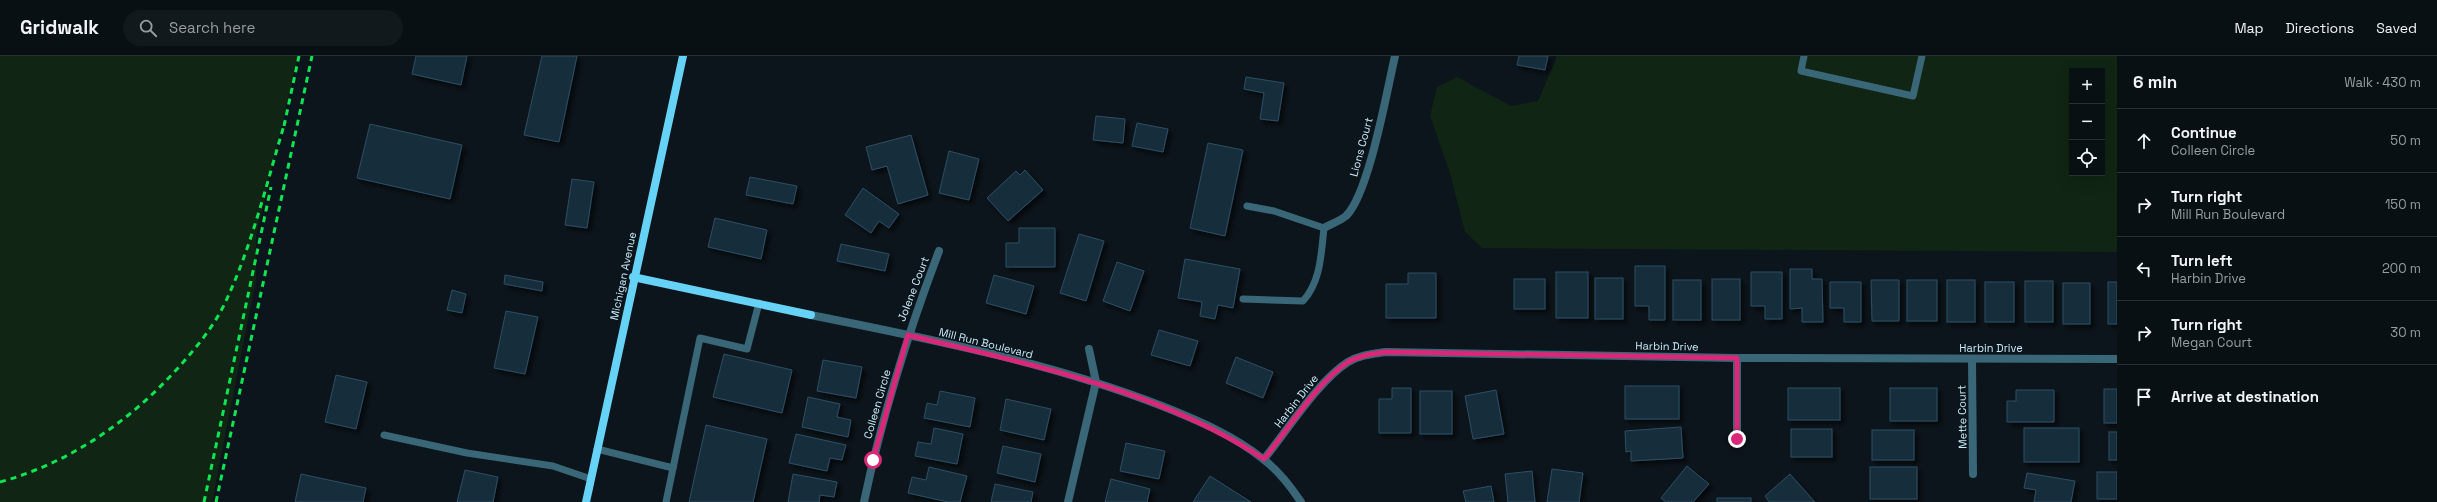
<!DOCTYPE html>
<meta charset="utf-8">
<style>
:root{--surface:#091014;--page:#12191d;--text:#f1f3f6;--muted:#999da0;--line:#293034}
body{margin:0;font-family:"Space Grotesk",sans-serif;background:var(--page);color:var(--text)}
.controls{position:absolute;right:12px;top:12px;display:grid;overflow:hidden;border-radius:0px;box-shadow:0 4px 16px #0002}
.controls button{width:36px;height:36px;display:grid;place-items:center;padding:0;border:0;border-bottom:1px solid var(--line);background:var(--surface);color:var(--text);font:20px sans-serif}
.stop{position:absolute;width:12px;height:12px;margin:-9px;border:3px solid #db2777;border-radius:50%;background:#fff}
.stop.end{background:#db2777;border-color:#fff;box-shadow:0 1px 4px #0008}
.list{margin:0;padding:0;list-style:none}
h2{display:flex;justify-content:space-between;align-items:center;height:52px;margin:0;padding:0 16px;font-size:17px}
h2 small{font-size:13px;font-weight:400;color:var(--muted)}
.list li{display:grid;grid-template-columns:26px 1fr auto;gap:12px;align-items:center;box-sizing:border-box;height:64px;padding:0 16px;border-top:1px solid var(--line)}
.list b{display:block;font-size:15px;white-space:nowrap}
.list p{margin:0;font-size:13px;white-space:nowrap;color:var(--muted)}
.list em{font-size:13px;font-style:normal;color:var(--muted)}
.icon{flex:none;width:22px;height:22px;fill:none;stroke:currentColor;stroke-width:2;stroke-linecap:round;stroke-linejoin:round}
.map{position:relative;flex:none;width:2117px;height:446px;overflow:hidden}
header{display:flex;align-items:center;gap:24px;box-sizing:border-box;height:56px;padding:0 20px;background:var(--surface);border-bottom:1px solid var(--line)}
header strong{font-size:19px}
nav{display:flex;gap:22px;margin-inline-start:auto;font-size:14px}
.search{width:280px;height:36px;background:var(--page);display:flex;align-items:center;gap:10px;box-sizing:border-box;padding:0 14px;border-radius:22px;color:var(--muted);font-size:15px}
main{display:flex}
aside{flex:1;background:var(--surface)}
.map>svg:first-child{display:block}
.green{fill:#102514;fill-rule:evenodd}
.building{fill:#192d3b;stroke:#2d4e66;filter:url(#shadow)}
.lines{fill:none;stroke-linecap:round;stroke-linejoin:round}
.lane{stroke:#3a6778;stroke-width:7}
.street{stroke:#3a6778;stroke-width:8}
.secondary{stroke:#66d2f6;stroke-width:8}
.rail{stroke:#0de553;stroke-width:3;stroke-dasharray:6 5;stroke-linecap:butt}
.route{stroke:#db2777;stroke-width:5}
.labels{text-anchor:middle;stroke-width:3;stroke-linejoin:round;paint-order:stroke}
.street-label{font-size:11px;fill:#c9ebfc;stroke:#0c151b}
</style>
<header>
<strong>Gridwalk</strong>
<div class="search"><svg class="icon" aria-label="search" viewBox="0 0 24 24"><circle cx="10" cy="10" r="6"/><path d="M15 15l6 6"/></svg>Search here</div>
<nav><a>Map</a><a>Directions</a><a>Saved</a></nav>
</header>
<main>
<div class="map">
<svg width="2117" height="446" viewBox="0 0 2117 446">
<defs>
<filter id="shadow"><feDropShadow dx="3.5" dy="3.5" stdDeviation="2" flood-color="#0009"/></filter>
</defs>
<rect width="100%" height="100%" fill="#0c151b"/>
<g class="green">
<polygon points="0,0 298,0 256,180 256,224 212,446 0,446"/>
<path d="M1557 0H2117V196L1482 192 1465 176 1450 117 1430 60 1437 31 1457 21 1511 50 1538 45ZM2072 15H2102V117H2072Z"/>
</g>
<g class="building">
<polygon points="416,0 467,0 461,29 412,18"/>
<polygon points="542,0 577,0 559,86 524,79"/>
<polygon points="1519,0 1548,0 1545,14 1517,9"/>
<polygon points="1246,21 1284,27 1278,65 1260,63 1264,37 1244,33"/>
<polygon points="1096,60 1125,63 1123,87 1093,84"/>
<polygon points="1137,67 1168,73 1163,96 1132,90"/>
<polygon points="370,68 462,89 450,143 357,122"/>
<polygon points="911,79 928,139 898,148 887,110 872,114 866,91"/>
<polygon points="1208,87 1243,94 1225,180 1190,172"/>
<polygon points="949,95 979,103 969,144 939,137"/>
<polygon points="1025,114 1043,134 1008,165 987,142 1016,115 1020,119"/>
<polygon points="750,121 797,130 793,148 746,139"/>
<polygon points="572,123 594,126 587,172 565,169"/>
<polygon points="863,132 899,158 889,172 879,165 871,177 845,159"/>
<polygon points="715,162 767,174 761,203 708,191"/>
<polygon points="1019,172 1055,172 1055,211 1006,211 1006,187 1019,187"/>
<polygon points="1079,178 1104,185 1086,245 1060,237"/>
<polygon points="841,188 889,198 885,215 837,205"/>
<polygon points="1185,203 1240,213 1233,252 1218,249 1215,263 1200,260 1202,246 1178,242"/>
<polygon points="1117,206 1144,215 1130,255 1103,245"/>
<polygon points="1635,210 1665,210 1665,264 1649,264 1649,250 1635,250"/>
<polygon points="1790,213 1812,213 1812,223 1822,223 1823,266 1802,266 1802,252 1790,253"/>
<rect x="1556" y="216" width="32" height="46"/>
<polygon points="1751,216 1782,216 1782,263 1765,263 1765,250 1751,250"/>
<polygon points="1408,217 1436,217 1436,262 1386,262 1386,228 1408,228"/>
<polygon points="505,219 543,226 542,235 504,228"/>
<polygon points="994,219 1034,230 1026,258 986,247"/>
<rect x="1595" y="222" width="28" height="41"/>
<rect x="1514" y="223" width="31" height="30"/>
<rect x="1712" y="223" width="28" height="41"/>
<rect x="1673" y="224" width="28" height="40"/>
<polygon points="1871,224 1899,224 1899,265 1872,265"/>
<rect x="1907" y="224" width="30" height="41"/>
<rect x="1947" y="224" width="28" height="42"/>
<rect x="2025" y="225" width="28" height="41"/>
<polygon points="1830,226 1861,226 1861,266 1844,266 1844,252 1830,252"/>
<rect x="1985" y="226" width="29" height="40"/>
<rect x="2108" y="226" width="9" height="42"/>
<rect x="2063" y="227" width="27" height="41"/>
<polygon points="452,234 466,238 462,257 447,254"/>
<polygon points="506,255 538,261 525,318 494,312"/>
<polygon points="1159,274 1198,285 1190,310 1151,299"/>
<polygon points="724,298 792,314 782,357 713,341"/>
<polygon points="1236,301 1273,316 1263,342 1226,327"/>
<polygon points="823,304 862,311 856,342 817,335"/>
<polygon points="336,319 367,326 356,373 325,366"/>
<rect x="1625" y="330" width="54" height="33"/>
<polygon points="1392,332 1411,332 1411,377 1379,377 1379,343 1392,343"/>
<rect x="1788" y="332" width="52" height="32"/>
<rect x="1890" y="332" width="47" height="33"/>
<rect x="2104" y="333" width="13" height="34"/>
<polygon points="1496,334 1504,378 1473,383 1465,340"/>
<polygon points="2016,334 2054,334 2054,366 2007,366 2007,345 2016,345"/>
<polygon points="940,335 975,342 970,371 924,362 927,347 937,349"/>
<rect x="1420" y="335" width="32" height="43"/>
<polygon points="808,341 840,348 837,361 851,364 848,381 802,371"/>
<polygon points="1006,343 1051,353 1044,384 1000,374"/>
<polygon points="706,369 767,383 753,446 689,446"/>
<polygon points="1681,371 1683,402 1631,405 1631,395 1626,396 1625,375"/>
<polygon points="934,372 963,378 957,408 915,400 918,386 931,388"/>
<rect x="2024" y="372" width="55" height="34"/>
<rect x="1791" y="373" width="41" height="28"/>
<rect x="1872" y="374" width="42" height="30"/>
<rect x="2109" y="376" width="8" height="28"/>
<polygon points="796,378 846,389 842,404 830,402 827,415 789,407"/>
<polygon points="1126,387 1165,395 1159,423 1120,415"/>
<polygon points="1003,390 1041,398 1035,426 997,417"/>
<polygon points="1687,410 1709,428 1693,446 1666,446 1661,442"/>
<polygon points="929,411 967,420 960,446 948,446 908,437 912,421 926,424"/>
<rect x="1870" y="411" width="47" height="32"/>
<polygon points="1552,413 1583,417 1579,446 1547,446"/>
<polygon points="465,414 498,421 493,446 457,446"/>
<polygon points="1532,415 1535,446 1508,446 1505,418"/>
<rect x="2097" y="416" width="20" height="27"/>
<polygon points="2027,417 2075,425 2071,446 2034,446 2036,434 2024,432"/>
<polygon points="301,418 366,432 363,446 295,446"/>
<polygon points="793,418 837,426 834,441 820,439 819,446 788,446"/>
<polygon points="1790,418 1815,446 1769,446 1765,440"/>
<polygon points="1210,420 1251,446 1193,446"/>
<polygon points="1111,423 1150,433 1147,446 1105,446"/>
<polygon points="995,428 1033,436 1031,446 991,446"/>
<polygon points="1491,430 1494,446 1466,446 1463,435"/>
<rect x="1717" y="442" width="34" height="4"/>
</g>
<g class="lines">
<g class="lane">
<polyline points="1804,0 1801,15 1913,40 1922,0"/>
<path d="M1243 243 1303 245C1321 225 1321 198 1324 172L1274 155 1247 150"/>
<polyline points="384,379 467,397 553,410 591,423"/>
<polyline points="597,393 673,412"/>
<polyline points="666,446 700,282 747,293 759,247"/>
</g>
<g class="street">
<path d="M1324 172C1331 168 1340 165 1346 160 1369 138 1387 34 1395 0"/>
<path d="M811 259C929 283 1050 306 1162 350 1197 364 1233 379 1263 403 1278 414 1291 431 1301 446"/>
<polyline points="1737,302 1737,383"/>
<polyline points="1972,303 1973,418"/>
<path d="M1264 403C1287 375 1318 325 1348 306 1360 299 1373 298 1386 296L1737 302 2117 303"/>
<path d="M864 446C882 360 908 277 939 195"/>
<polyline points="1068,446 1096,326 1089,293"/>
</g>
<g class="secondary">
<polyline points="633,221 811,259"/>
<polyline points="586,446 683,0"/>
</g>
<g class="rail">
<polyline points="284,70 299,0"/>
<path d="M0 426C73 406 136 361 185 304 200 287 215 268 225 247 252 190 267 126 285 66"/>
<polyline points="204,446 271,131"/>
<polyline points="216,446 312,0"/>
</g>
</g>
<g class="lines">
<path class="route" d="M873 404 908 279C1031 309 1157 333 1264 403 1287 375 1318 325 1348 306 1360 299 1373 298 1386 296L1737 302V383"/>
</g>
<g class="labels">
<g class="street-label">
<text transform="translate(1361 91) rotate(-75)" y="4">Lions Court</text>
<text transform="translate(623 220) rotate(-78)" y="4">Michigan Avenue</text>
<text transform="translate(913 233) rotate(-69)" y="4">Jolene Court</text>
<text transform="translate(986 287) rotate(14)" y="4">Mill Run Boulevard</text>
<text transform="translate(1667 290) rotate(1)" y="4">Harbin Drive</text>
<text x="1991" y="296">Harbin Drive</text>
<text transform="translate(1296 345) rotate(-52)" y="4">Harbin Drive</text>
<text transform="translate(877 348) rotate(-74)" y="4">Colleen Circle</text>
<text transform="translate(1962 361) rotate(-91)" y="4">Mette Court</text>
</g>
</g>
</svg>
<div class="controls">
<button>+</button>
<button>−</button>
<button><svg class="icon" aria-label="locate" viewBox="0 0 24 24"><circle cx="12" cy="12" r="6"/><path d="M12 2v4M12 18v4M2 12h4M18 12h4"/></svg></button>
</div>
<div class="stop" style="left:873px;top:404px"></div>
<div class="stop end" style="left:1737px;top:383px"></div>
</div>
<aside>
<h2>6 min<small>Walk · 430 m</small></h2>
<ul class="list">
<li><svg class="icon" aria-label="ahead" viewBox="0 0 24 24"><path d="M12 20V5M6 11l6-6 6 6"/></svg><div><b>Continue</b><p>Colleen Circle</p></div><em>50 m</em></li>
<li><svg class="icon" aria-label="right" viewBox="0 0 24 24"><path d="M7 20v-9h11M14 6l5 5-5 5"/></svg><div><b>Turn right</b><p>Mill Run Boulevard</p></div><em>150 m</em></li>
<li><svg class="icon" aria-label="left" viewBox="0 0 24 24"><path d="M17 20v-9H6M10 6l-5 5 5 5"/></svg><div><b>Turn left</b><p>Harbin Drive</p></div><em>200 m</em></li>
<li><svg class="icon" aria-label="right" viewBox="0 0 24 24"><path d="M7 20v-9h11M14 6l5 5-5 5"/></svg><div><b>Turn right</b><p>Megan Court</p></div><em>30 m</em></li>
<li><svg class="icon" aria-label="arrive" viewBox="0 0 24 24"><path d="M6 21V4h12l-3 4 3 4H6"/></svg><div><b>Arrive at destination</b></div></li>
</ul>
</aside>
</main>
